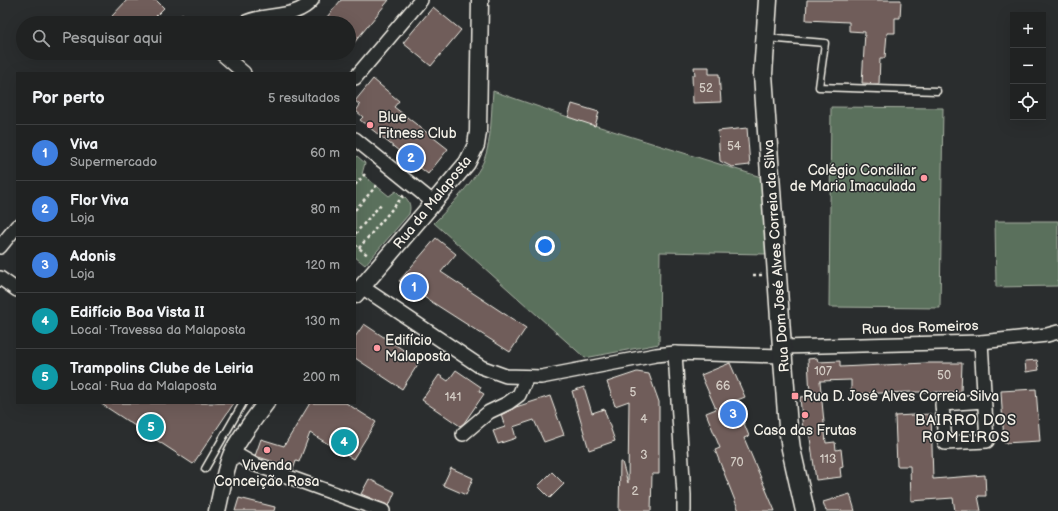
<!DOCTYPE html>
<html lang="pt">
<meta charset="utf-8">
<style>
:root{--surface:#202222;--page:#282a2a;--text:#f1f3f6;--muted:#a2a4a5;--line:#3d3f40;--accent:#8c9099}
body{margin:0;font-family:"Balsamiq Sans",sans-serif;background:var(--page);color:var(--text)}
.controls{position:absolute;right:12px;top:12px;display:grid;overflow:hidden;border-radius:0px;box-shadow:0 4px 16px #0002}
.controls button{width:36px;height:36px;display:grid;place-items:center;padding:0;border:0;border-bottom:1px solid var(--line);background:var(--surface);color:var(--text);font:20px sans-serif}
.you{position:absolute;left:545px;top:246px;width:14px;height:14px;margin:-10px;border:3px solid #fff;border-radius:50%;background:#1a73e8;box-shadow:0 0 0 6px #1a73e833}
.badge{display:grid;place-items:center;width:26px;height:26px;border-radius:50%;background:var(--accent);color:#fff;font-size:13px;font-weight:700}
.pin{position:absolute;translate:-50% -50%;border:2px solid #fff;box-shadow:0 1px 4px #0006}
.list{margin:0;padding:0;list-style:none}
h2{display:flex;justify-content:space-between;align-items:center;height:52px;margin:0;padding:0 16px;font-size:17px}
h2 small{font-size:13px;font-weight:400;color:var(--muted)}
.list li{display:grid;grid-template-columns:26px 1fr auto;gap:12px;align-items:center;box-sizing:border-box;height:56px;padding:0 16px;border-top:1px solid var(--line)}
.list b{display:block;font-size:15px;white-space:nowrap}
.list p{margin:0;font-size:13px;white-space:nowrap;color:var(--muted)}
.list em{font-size:13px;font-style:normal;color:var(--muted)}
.icon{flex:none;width:22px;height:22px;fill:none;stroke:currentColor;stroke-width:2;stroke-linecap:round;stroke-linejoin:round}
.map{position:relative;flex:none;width:1058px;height:511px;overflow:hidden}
.search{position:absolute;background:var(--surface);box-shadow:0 4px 16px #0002;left:16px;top:16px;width:340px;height:44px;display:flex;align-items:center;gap:10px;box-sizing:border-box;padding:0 14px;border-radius:22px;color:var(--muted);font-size:15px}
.panel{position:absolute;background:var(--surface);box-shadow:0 4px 16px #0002;left:16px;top:72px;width:340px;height:332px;border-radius:0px}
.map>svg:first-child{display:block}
.green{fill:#5a705c;stroke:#a7b0a2}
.building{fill:#6f5d5a;stroke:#f4f1e8}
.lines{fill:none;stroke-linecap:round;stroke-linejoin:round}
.service-casing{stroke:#f4f1e8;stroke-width:9}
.minor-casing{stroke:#f4f1e8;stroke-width:16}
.tertiary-casing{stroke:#f4f1e8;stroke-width:19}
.secondary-casing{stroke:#f4f1e8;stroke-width:21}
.path{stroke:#f4f1e8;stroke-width:2.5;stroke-dasharray:3 3;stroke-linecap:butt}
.service{stroke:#2a2d2e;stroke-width:6}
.minor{stroke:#2a2d2e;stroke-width:13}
.tertiary{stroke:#2a2d2e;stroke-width:16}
.secondary{stroke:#2a2d2e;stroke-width:18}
.poi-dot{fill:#ff9aa2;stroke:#2a2d2e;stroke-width:1.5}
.labels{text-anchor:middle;stroke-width:3;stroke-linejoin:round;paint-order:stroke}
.number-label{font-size:12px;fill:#d3ccc4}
.poi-label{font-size:14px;fill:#f4f1e8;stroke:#2a2d2e;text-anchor:start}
.street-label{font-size:14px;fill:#f4f1e8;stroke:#2a2d2e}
.neighbourhood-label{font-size:15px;letter-spacing:1px;fill:#f4f1e8;stroke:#2a2d2e}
</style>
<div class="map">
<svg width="1058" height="511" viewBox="0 0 1058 511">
<rect width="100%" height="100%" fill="#2a2d2e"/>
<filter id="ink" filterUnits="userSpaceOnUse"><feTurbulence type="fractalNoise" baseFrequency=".025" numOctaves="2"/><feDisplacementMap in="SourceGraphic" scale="8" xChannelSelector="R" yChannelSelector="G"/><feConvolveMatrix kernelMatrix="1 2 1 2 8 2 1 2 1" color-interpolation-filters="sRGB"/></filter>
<g filter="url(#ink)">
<g class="green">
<path d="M493 91 568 117 761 177 766 254 660 252 659 344 585 358 434 223C448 209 477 178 484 160 492 139 491 113 493 91Z"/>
<polygon points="831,107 943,108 940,308 829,307"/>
<path d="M357 156 365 163 362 174 389 196 396 191 403 198 405 197C410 202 411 207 409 214L365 265 355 257V159Z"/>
<polygon points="995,221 1058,221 1058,286 996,287"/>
</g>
<g class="building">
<polygon points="127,0 156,0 164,8 149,23 119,23 112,16"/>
<polygon points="341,0 389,0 349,49 349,23 322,23"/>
<polygon points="807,0 901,0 900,18 895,18 895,33 887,33 885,58 880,58 879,84 862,83 865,32 849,31 849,22 806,20"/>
<polygon points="433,7 461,30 431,66 403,43"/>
<polygon points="694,67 709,67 709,74 719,74 721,102 693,103 692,75 695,75"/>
<polygon points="373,79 399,101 394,107 448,149 428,174 360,120 363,117 356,111 360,105 355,101"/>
<polygon points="572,104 599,112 595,126 568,117"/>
<polygon points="747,128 750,165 732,167 720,161 718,131"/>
<polygon points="436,238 456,254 441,272 526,328 510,352 399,281"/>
<polygon points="364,324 420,361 402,389 355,358 355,337"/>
<polygon points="817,358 818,362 840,361 840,367 926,363 962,363 961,392 912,392 851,394 851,380 820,381 826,443 835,442 836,450 841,449 843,467 840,468 841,477 816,480 809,431 803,431 800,397 810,396 808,359"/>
<polygon points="1037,360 1039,370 1026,372 1025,361"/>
<polygon points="730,363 745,397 735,401 749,436 744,438 775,511 739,511 715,450 720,448 706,413 716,409 701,375"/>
<polygon points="456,370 481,387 479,391 484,394 464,423 460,426 422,400 439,375 448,381"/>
<polygon points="637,372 649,374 659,402 659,474 652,474 651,511 619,511 620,462 622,462 628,483 629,401 615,406 607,382"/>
<polygon points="584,387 592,413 604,409 615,441 589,450 572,391"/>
<polygon points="1036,389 1040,441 1004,443 1001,391"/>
<polygon points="550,396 564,435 544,442 534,420 513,427 516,438 498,444 493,431 505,427 501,415 516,407"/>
<polygon points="100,403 234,403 193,464"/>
<polygon points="310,403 346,403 376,422 353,459 310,433 299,462 296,461 293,470 278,464 278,463 255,456 261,439 284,446"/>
<polygon points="931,414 933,479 985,475 986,496 978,496 981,511 955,511 953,498 911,501 910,466 897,466 895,416"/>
<polygon points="451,468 473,478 466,495 443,485"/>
<polygon points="552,472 564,484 550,498 538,486"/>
<polygon points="369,479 395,492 389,506 361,494"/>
<polygon points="850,494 855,511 826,511 823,502"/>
<polygon points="239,498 275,507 274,511 235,511"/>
</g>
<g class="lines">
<g class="service-casing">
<g id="service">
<polyline points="766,38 825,43 819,87 937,91"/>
<polyline points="205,469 243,403"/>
</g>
</g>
<g class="minor-casing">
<g id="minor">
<polyline points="184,22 186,23"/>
<path d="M244 23C265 12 296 20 312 0"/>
<polyline points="221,53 244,73"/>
<polyline points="355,78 421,0"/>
<polyline points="355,139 433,202"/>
<polyline points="0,247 17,226"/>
<polyline points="0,278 17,290"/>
<polyline points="362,287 481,367 506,376 541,377 656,355 675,353 782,356"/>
<polyline points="981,342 987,441 945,443 942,404 984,401"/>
<polyline points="782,347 981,342 1047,335 1058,332"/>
<polyline points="675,353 684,495 684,511"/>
<polyline points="463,434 489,412 508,403 519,395 527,377"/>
<polyline points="232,452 253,464 383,511"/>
</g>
</g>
<g class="tertiary-casing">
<g id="tertiary">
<polyline points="355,295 467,163 476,145 478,132 480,0"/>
<path d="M217 511C222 492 224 469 233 451 242 434 254 419 266 403"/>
</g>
</g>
<g class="secondary-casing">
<polyline id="secondary" points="768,0 763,74 782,347 788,427 791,449 805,511"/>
</g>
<g class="path">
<polyline points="355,185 365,174"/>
<polyline points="355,210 378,184"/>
<polyline points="355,234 382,203"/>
<polyline points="355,245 369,256"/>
<polyline points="359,248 404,195"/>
<polyline points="753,275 763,275"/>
</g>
<use href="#service" class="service"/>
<use href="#minor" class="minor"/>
<use href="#tertiary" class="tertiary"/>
<use href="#secondary" class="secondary"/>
</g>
</g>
<g class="poi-dot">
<circle cx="370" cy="125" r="4"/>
<circle cx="924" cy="178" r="4"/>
<circle cx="377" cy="348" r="4"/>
<rect x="791" y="392" width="8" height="8" rx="2"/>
<circle cx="805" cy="415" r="4"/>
<circle cx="267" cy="450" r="4"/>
</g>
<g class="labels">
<g class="number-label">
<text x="706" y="92">52</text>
<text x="734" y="150">54</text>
<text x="823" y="375">107</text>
<text x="944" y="379">50</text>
<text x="723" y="390">66</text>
<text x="633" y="396">5</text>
<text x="453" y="401">141</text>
<text x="644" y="423">4</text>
<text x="644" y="459">3</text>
<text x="828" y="463">113</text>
<text x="737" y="466">70</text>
<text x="635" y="495">2</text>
</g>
<g class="poi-label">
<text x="378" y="122">Blue<tspan x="378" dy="16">Fitness Club</tspan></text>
<text x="916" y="175" text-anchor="end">Colégio Conciliar<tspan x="916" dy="16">de Maria Imaculada</tspan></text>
<text x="385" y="345">Edifício<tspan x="385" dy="16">Malaposta</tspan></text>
<text x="803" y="401">Rua D. José Alves Correia Silva</text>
<text x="805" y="435" text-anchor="middle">Casa das Frutas</text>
<text x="267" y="470" text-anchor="middle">Vivenda<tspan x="267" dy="16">Conceição Rosa</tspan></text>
</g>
<g class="street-label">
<text transform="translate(432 202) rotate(-51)" y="5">Rua da Malaposta</text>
<text transform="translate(776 256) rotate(-94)" y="5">Rua Dom José Alves Correia da Silva</text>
<text transform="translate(920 327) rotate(-2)" y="5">Rua dos Romeiros</text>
</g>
<g class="neighbourhood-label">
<text x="966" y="425">BAIRRO DOS<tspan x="966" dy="17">ROMEIROS</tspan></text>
</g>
</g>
</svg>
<div class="controls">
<button>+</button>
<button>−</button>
<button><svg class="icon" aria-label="locate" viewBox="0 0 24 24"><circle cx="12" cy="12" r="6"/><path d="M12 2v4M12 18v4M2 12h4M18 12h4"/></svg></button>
</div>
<div class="you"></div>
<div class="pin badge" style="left:414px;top:287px;background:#3f7fe0">1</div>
<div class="pin badge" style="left:411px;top:158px;background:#3f7fe0">2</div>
<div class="pin badge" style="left:733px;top:414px;background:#3f7fe0">3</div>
<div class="pin badge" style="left:344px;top:442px;background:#0f9aa8">4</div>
<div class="pin badge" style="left:151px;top:427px;background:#0f9aa8">5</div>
<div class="search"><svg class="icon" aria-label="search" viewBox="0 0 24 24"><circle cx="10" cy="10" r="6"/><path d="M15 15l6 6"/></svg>Pesquisar aqui</div>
<section class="panel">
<h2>Por perto<small>5 resultados</small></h2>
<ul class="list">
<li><span class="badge" style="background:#3f7fe0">1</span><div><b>Viva</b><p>Supermercado</p></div><em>60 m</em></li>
<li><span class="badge" style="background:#3f7fe0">2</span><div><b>Flor Viva</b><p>Loja</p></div><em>80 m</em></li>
<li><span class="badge" style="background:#3f7fe0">3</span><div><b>Adonis</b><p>Loja</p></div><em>120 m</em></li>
<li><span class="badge" style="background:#0f9aa8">4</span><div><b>Edifício Boa Vista II</b><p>Local · Travessa da Malaposta</p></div><em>130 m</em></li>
<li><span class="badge" style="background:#0f9aa8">5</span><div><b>Trampolins Clube de Leiria</b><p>Local · Rua da Malaposta</p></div><em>200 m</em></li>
</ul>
</section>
</div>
